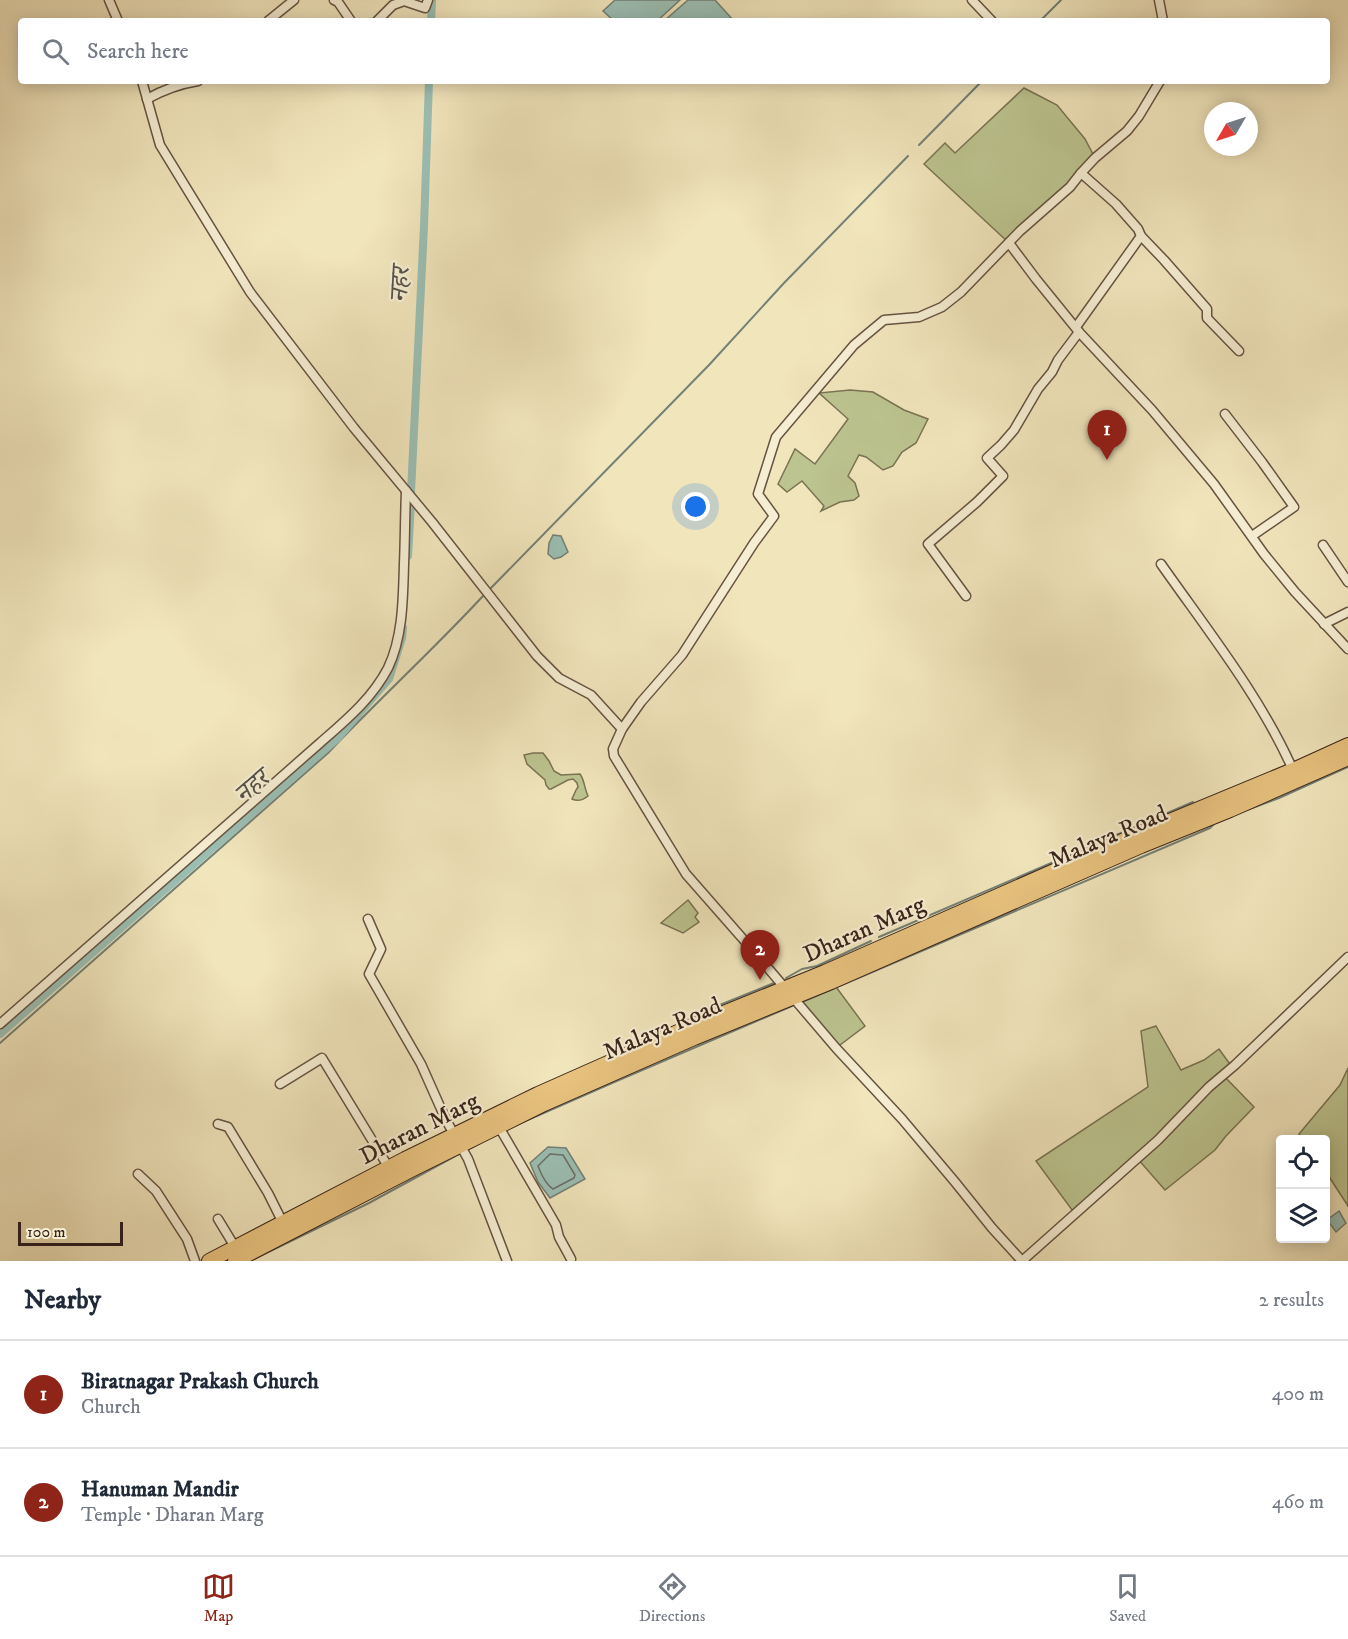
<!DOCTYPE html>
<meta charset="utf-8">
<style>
:root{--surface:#fff;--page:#f6f6f7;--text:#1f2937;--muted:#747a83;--line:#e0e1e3;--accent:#8f2418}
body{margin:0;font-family:"IM FELL DW Pica","Noto Serif Devanagari",serif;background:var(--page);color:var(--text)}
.controls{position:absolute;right:18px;bottom:18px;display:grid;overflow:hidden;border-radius:6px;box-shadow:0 3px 15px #0003}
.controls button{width:54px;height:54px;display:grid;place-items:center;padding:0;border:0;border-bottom:2px solid var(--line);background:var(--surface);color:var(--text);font:30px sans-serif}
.compass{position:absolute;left:1204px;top:102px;width:54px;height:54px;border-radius:50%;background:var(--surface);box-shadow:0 3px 15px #0003;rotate:231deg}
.scale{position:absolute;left:18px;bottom:15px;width:105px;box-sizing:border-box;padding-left:6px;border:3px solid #382219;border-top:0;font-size:16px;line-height:21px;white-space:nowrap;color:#382219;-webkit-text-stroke:4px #f6eed3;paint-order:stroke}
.you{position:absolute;left:696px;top:507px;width:21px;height:21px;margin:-15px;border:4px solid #fff;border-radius:50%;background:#1a73e8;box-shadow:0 0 0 9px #1a73e833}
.badge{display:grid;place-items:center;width:39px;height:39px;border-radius:50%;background:var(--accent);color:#fff;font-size:20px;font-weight:700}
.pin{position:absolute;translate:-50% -50px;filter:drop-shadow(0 2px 3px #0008)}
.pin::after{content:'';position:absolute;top:32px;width:21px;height:18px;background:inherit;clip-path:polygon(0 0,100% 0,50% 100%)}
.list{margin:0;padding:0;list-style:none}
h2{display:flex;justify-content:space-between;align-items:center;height:78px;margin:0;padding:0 24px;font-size:26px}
h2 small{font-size:20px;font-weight:400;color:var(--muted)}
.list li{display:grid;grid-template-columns:39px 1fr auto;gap:18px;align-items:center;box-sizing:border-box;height:108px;padding:0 24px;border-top:2px solid var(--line)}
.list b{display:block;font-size:22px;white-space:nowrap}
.list p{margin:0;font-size:20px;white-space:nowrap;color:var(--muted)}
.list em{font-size:20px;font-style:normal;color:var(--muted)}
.icon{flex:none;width:33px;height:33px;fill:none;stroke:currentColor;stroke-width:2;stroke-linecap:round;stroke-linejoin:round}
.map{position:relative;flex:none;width:1348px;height:1261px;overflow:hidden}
.search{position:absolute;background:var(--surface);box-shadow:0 3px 15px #0003;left:18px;right:18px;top:18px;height:66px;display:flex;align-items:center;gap:15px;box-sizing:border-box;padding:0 21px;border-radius:6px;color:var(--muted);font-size:22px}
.sheet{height:294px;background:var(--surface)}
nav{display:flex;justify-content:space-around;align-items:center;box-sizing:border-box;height:84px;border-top:2px solid var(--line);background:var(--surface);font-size:16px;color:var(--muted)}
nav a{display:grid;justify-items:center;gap:3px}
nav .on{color:var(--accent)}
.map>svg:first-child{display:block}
.green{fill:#bcc48f;stroke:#7a7354;stroke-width:1.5}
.water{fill:#9bbfb4;stroke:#738076;stroke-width:1.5}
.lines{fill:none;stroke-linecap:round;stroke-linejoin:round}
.shore{stroke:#6a7066;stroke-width:1.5}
.stream{stroke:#738076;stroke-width:2}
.canal{stroke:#9bbfb4;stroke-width:8}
.minor-casing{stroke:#665342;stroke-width:11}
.primary-casing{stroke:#382219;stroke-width:16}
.minor{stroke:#f6eed3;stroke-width:8}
.primary{stroke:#e8c27e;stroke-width:14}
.labels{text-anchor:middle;stroke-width:4.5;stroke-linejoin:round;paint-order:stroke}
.street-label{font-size:24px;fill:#382219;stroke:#f6eed3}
.water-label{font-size:26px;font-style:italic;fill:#565148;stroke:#f6eed3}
</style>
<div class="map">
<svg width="1348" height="1261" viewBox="0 0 1348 1261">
<rect width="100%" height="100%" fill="#f1e5bc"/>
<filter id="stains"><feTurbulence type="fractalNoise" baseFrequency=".00333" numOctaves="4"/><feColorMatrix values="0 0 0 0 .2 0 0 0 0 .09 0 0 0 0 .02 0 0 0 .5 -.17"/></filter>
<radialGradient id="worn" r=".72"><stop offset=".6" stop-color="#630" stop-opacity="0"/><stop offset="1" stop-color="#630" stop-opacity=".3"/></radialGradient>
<g class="green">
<polygon points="1024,88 1057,105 1085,139 1095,158 1009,243 924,164 945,143 955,153"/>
<polygon points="850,390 873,392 904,410 928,419 916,443 902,452 893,466 883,470 866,457 859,455 848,476 855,483 859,496 854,500 840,502 821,511 824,506 802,481 787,492 778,484 795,449 815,464 848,419 819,393"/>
<path d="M533 753H543L549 761 554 771 561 775 580 774C585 781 584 788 588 796 583 800 578 802 572 799L576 790 578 787 577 783 573 779 568 780 551 789H549L546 785 545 780 527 764 524 755Z"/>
<polygon points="688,900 698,913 695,917 699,922 683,933 661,923"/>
<polygon points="825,972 865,1026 836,1048 793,998"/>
<polygon points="1156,1026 1181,1070 1204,1060 1219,1049 1232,1067 1223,1075 1254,1107 1226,1136 1215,1150 1165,1190 1137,1158 1075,1214 1036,1161 1148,1087 1141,1031"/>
<polygon points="1348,1068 1348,1206 1326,1172 1326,1140 1303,1139 1299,1134 1340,1085"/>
</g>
<g class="water">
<polygon points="615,0 680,0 657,21 614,21 603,11"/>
<polygon points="688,0 715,0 734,21 664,21"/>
<polygon points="553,535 561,536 568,552 561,557 554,559 548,554 549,543"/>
<polygon points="548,1147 566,1148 585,1179 550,1198 538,1182 530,1163"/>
<polygon points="1339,1211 1346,1223 1336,1232 1327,1220"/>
</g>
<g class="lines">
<path class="shore" d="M550 1154 563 1155 575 1175 574 1178 553 1189C545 1184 541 1174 538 1166Z"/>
<g class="stream">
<polyline points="1040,21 1061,0"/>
<polyline points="919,145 982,81"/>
<polyline points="490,589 709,365 784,283 908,156"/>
<polyline points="1239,813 1279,798 1348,767"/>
<polyline points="879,937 1193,802"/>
<polyline points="786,978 802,969 817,966 871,941"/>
<polyline points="802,1002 1210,828 1214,824"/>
<polyline points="700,1013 774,983"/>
<path d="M0 1043 328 753C378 700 433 650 483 596"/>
<polyline points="514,1126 619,1080 792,1006"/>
<polyline points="469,1149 480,1143"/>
<polyline points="254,1259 369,1203 459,1154"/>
</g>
<g class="canal">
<polyline points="431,21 432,0"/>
<polyline points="411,492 424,226 429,81"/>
<polyline points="408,556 411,504"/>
<polyline points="0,1034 338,738 389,679 402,638 403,628"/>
</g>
<g class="minor-casing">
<g id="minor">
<polyline points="109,0 118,21"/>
<polyline points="334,0 338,2 351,21"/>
<polyline points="972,0 992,21"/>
<polyline points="1159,0 1163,21"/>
<polyline points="268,21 294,0"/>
<polyline points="377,21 393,5 404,1 425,8 428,0"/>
<polyline points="142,81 160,145 250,292 354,428 432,522 537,656 559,678 591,695 622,729"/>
<path d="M147 99C163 90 179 84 198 81"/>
<polyline points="1081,173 1116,204 1138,229 1141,236 1164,260 1207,309 1207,318 1239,351"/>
<polyline points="1009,243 1036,279 1079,332 1152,410 1214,484 1264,554 1295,592 1348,649"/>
<polyline points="1076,327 1141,236"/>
<polyline points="1225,414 1262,462 1294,507 1252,536"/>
<polyline points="1323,545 1348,582"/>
<path d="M1161 564C1208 631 1260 696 1293 770"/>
<polyline points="966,596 928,544 977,502 1003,476 987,458 1001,445 1014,430 1038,389 1052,372 1058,360 1079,332"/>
<polyline points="1324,624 1348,612"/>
<polyline points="368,919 381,949 369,974 421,1064 446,1120 468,1159 507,1261"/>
<path d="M0 1024 320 743C345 721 372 699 388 668 403 637 403 598 404 564 405 540 405 515 406 491"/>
<polyline points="280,1084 322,1058 389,1168"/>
<polyline points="218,1124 228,1127 268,1193 284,1225"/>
<polyline points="499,1127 556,1225 559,1237 571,1259"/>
<polyline points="138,1174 156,1191 187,1239 195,1261"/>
<polyline points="218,1219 235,1247"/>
<polyline points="1022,1261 992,1228 955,1182 902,1119 836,1048 750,947 686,874 614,756 613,749 622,729 641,702 682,655 754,543 774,516 758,494 776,437 854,345 884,320 919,317 942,307 961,292 1020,231 1070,187 1081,173 1095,158 1127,131 1139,116 1160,81"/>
<polyline points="1022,1261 1158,1140 1209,1087 1235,1065 1348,957"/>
</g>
</g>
<g class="primary-casing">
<g id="primary">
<polyline points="209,1261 405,1159 538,1094 689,1027 825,972 1136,835 1293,770 1348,745"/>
<polyline points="235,1261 411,1170 544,1104 694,1038 831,982 1141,846 1230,810 1348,758"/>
</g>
</g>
<use href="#minor" class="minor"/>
<use href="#primary" class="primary"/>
</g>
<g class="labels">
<g class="street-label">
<text transform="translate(1108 836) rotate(-23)" y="8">Malaya Road</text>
<text transform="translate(864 929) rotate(-24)" y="8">Dharan Marg</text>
<text transform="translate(662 1028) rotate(-23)" y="8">Malaya Road</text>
<text transform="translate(419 1128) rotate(-27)" y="8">Dharan Marg</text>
</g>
<g class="water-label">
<text transform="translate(399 285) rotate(-87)" y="9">नहर</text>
<text transform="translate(251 786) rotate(-41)" y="9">नहर</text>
</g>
</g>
<rect width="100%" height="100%" filter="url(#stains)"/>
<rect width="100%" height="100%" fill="url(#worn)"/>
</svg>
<div class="controls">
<button><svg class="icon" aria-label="locate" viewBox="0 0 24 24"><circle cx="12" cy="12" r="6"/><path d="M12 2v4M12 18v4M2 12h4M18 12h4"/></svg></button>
<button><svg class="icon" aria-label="layers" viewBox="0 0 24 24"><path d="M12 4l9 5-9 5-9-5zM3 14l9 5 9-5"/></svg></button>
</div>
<svg class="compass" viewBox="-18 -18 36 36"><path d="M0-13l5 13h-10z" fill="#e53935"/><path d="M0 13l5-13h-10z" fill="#747a83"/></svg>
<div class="scale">100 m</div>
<div class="you"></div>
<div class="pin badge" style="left:1107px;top:460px">1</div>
<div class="pin badge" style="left:760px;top:980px">2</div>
<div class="search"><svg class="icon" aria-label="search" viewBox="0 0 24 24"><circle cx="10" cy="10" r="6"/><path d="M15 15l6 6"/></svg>Search here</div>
</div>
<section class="sheet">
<h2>Nearby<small>2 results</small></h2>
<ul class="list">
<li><span class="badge">1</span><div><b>Biratnagar Prakash Church</b><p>Church</p></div><em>400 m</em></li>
<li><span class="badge">2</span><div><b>Hanuman Mandir</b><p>Temple · Dharan Marg</p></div><em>460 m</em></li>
</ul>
</section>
<nav>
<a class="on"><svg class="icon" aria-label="map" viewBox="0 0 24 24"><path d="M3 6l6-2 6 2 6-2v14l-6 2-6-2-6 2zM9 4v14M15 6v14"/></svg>Map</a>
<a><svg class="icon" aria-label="directions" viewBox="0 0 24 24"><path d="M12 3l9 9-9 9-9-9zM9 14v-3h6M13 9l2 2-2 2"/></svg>Directions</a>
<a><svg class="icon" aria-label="saved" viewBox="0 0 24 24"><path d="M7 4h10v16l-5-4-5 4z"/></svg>Saved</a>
</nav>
